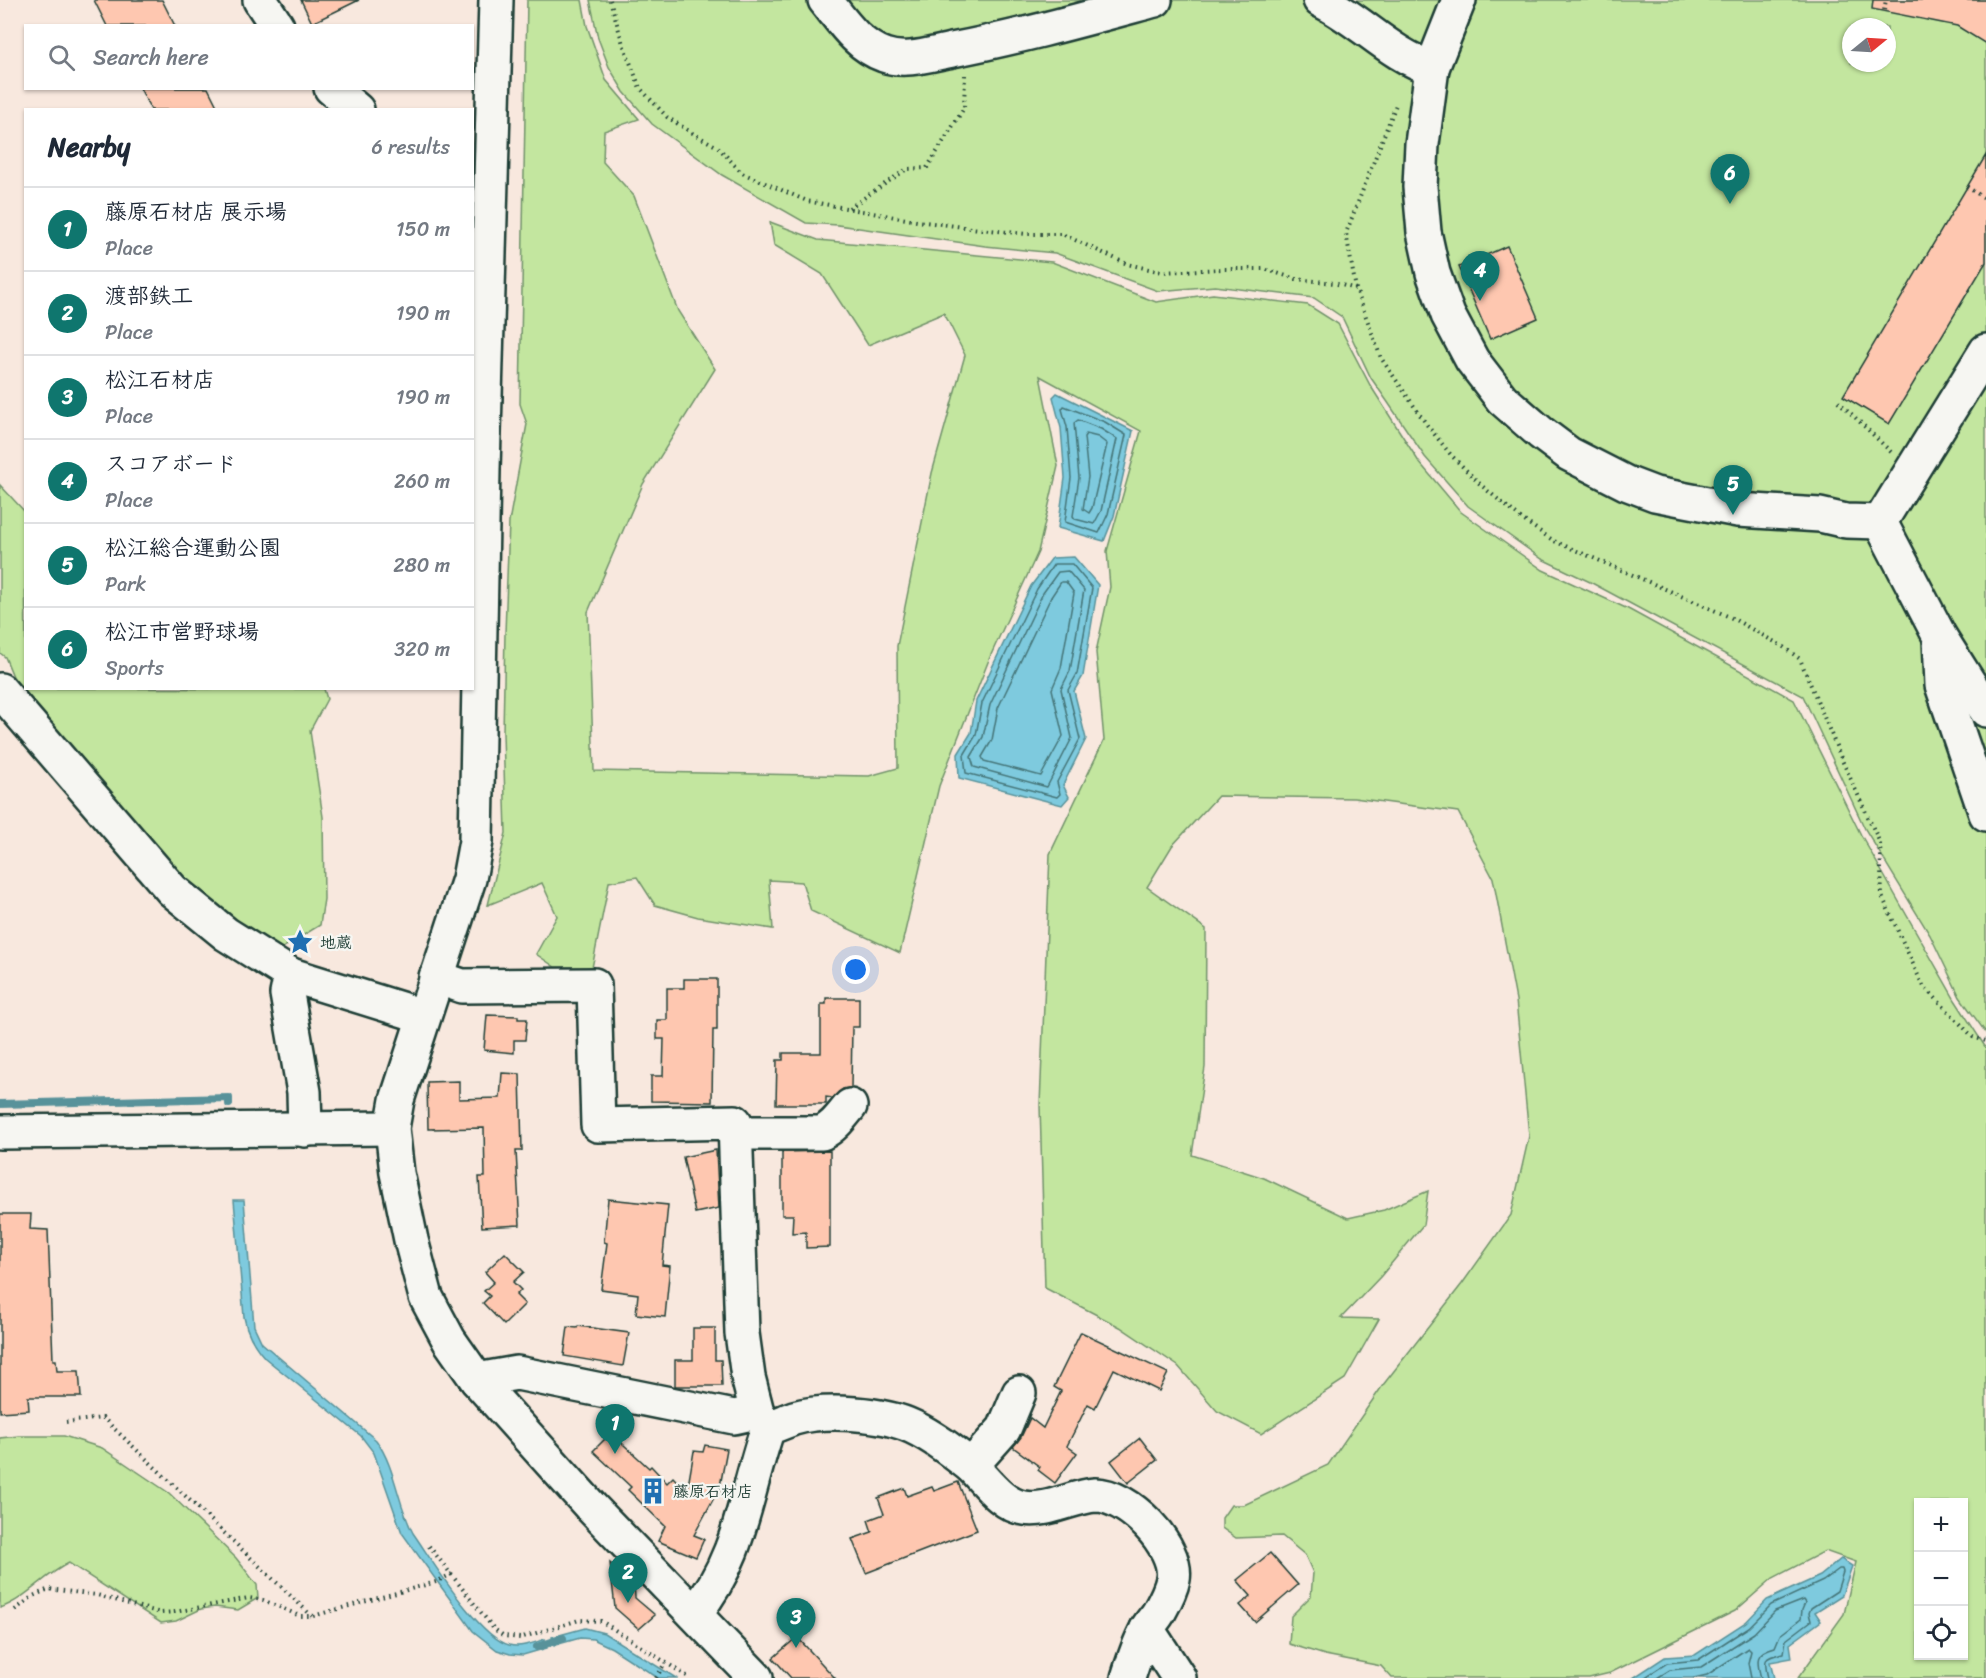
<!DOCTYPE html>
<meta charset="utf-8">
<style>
:root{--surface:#fff;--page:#f6f6f7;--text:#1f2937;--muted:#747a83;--line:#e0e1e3;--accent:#0f766e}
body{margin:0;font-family:Sriracha,"Klee One",sans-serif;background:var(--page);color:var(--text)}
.controls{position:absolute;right:18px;bottom:18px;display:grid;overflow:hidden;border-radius:0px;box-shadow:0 2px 4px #0004}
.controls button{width:54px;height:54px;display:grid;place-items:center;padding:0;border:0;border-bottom:2px solid var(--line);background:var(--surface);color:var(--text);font:30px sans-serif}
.compass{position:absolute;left:1842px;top:18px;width:54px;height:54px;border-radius:50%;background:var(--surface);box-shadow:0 2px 4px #0004;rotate:72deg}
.you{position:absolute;left:856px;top:970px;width:21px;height:21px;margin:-15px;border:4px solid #fff;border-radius:50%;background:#1a73e8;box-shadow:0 0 0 9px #1a73e833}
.badge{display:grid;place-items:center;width:39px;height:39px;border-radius:50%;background:var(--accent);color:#fff;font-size:20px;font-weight:700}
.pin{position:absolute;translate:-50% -50px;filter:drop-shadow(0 2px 3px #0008)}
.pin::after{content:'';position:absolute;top:32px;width:21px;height:18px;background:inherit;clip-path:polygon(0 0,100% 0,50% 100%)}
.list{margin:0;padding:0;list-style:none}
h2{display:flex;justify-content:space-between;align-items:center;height:78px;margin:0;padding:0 24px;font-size:26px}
h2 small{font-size:20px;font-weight:400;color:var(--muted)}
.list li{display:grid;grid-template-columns:39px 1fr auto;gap:18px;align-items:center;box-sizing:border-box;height:84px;padding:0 24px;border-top:2px solid var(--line)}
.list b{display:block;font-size:22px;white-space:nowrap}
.list p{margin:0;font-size:20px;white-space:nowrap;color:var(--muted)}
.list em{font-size:20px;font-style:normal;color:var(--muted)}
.icon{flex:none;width:33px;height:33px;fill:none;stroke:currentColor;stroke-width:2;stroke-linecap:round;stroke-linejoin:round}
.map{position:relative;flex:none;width:1986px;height:1678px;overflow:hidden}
.search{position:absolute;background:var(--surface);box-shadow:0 2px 4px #0004;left:24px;top:24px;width:450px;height:66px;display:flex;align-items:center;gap:15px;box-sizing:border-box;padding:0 21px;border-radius:0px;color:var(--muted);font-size:22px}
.panel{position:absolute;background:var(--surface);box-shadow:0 2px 4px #0004;left:24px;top:108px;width:450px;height:582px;border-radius:0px}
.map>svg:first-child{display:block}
.green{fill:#c3e69f;stroke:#71926a;stroke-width:1.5;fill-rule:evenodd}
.water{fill:#7ecade;stroke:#58929a;stroke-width:1.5}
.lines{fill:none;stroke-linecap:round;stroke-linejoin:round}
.shore{stroke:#457578;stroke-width:1.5}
.stream{stroke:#58929a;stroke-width:8}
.building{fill:#fec7b0;stroke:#1f3d34;stroke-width:1.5}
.minor-casing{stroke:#1f3d34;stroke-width:38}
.path{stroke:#1f3d34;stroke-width:4;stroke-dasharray:1.5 4.5;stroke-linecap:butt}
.minor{stroke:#f6f6f2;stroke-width:33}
.labels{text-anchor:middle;stroke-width:4.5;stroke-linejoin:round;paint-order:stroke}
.poi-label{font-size:16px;font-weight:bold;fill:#1f3d34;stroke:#f6f6f2;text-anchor:start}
</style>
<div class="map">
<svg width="1986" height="1678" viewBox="0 0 1986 1678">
<rect width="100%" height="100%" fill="#f8e8de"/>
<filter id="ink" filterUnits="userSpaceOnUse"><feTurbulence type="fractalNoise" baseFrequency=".0167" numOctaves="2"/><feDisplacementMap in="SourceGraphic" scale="12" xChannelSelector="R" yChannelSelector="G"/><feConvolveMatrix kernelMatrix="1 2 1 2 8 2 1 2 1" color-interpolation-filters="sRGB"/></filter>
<g filter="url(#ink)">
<g class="green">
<path d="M527 0H582L587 26 606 80 639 119 604 131 603 162 634 196 678 311 715 369 643 484 588 612 594 771 869 776 898 768 897 646 932 473 965 355 944 313 868 345 822 274 774 245 770 222 818 240 1052 262 1156 302 1213 294 1308 305 1338 324 1370 385 1419 462 1461 512 1543 570 1628 609 1794 700 1861 835 1955 1000 1986 1048V1678H1798L1844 1614 1856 1562 1825 1551 1773 1578 1735 1611 1610 1673 1589 1678H1392L1381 1666 1325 1655 1289 1644 1291 1616 1311 1596 1313 1573 1305 1555 1282 1536 1236 1538 1222 1528V1518L1231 1505H1244L1328 1465 1383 1385 1462 1284 1511 1215 1529 1136 1516 1000 1493 878 1458 812 1354 798 1218 796 1172 846 1147 887 1206 929 1205 1067 1192 1155 1264 1178 1348 1218 1384 1210 1428 1191 1423 1225 1381 1276 1341 1318 1379 1319 1345 1379 1261 1434 1217 1411 1178 1366 1120 1327 1045 1288 1040 1105 1050 854 1104 740 1096 652 1110 587 1107 551 1141 431 1040 376 1058 466 1038 552 990 657 939 786 900 953 811 911 802 882 769 880 773 929 698 917 655 905 637 877 609 882 592 968 555 967 536 954 557 916 542 883 488 905 506 833 503 733 505 633 509 522 527 424 520 404ZM1918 1502H1964V1656H1918Z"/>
<path d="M590 0H1986V1033L1960 997 1930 935 1865 829 1803 696 1590 582 1542 559 1468 506 1425 457 1387 401 1371 378 1342 317 1314 298 1215 286 1158 291 1055 253 985 246 838 225 806 223 722 175 652 124 624 92 609 67 598 38ZM1851 27H1887V63H1851Z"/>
<polygon points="0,485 25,512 26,688 324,689 327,699 310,731 323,817 324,899 320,925 281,949 255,936 174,881 17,686 5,657 0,653"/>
<path d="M19 1436H64L102 1448 169 1493 236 1558 257 1585 258 1598 238 1610 215 1607 201 1609 176 1621 161 1623 69 1563C44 1575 26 1599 0 1608V1438Z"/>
</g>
<g class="water">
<polygon points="1057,393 1133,431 1114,516 1104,541 1058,528 1065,478 1061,428 1053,397"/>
<polygon points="1074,557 1098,585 1083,676 1074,691 1086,739 1063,785 1069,797 1062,805 959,778 958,754 971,733 976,701 1031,586 1052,558"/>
<path d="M234 1200H244L254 1326 262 1343 376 1440C396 1468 397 1503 413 1533 432 1560 477 1636 509 1645 521 1648 533 1643 545 1639L547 1648 523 1655 510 1654 497 1650 473 1631 402 1533 374 1453 361 1436 265 1358C254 1346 247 1334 244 1317Z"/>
<polygon points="1841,1559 1852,1566 1842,1595 1815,1612 1821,1621 1790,1644 1792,1658 1770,1662 1774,1678 1633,1678 1665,1657 1695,1655 1746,1622 1767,1600 1820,1576"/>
<polygon points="585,1628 604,1633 676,1678 658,1678 612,1648 593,1639 580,1638 555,1645 552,1637"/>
</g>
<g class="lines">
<g class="shore">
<polygon points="1064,406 1105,422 1126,435 1108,514 1099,533 1065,522 1071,478 1067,427 1062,409"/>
<polygon points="1078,420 1101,429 1117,439 1101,511 1094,524 1075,519 1073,516 1079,478 1074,423"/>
<polygon points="1086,434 1098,437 1107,444 1092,508 1089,513 1083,509 1088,477 1084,437"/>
<polygon points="1054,564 1072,564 1092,588 1077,674 1068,690 1080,739 1057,782 1060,794 1057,797 966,773 964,755 976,735 982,703 1037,589"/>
<polygon points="1068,571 1084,590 1070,671 1061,689 1072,738 1047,787 974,767 971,757 983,737 990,705 1043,593 1058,572"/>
<polygon points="1061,582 1066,582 1074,593 1061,668 1052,689 1063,736 1041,776 984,761 982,757 992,740 998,708 1051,597"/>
<path d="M1644 1678 1667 1663 1698 1660 1749 1627 1771 1605 1823 1581 1839 1569H1842L1843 1572 1837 1591 1811 1608 1809 1613 1811 1621 1786 1640 1784 1653C1764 1658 1763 1657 1768 1678"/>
<path d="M1657 1678 1670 1670 1701 1667 1754 1633 1775 1611 1803 1600 1805 1603 1802 1610 1801 1619 1780 1635 1775 1647C1755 1652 1756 1660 1761 1678"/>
<polyline points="1694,1678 1707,1675 1748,1648 1751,1651 1748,1663 1751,1678"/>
</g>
<g class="stream">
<polyline points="0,1104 229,1098 229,1104"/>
<polyline points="537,1647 563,1638"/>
</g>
</g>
<g class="building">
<polygon points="94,0 162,0 175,26 107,26"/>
<polygon points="301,0 359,0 312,23"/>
<polygon points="1873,0 1986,0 1986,44 1957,26 1872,9"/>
<polygon points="140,88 208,88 219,110 151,110"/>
<polygon points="1986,155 1986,262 1889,424 1843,396"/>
<polygon points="1507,246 1538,318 1490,339 1459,267"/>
<polygon points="684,979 717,979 717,1030 713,1030 712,1102 651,1101 651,1076 663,1076 664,1039 657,1039 657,1020 667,1020 667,988 684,988"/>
<polygon points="826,998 859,998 859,1027 852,1027 851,1088 843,1089 833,1098 826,1097 826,1104 776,1104 777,1060 783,1060 783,1053 821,1053 821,1004 826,1004"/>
<polygon points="487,1015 518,1016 518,1019 527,1019 525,1040 514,1040 514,1053 484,1050"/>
<polygon points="502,1073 520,1074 522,1151 516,1151 520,1225 482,1227 479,1177 485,1177 484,1128 428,1129 427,1082 459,1081 459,1099 500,1098"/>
<polygon points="716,1150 719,1208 695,1213 683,1157"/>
<polygon points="830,1151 830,1247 806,1248 806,1232 792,1233 793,1215 782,1215 782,1152"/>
<polygon points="608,1199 668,1205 662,1265 670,1266 665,1317 636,1314 638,1294 601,1289 607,1243 604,1242"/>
<polygon points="0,1214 31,1214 30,1229 48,1230 53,1360 56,1360 57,1371 79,1371 81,1397 28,1397 29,1410 0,1412"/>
<polygon points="505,1253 524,1272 513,1282 521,1290 516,1295 525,1304 504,1325 483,1303 490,1296 484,1291 494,1282 485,1272"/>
<polygon points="578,1326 629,1333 623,1366 564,1356 568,1327 577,1328"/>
<polygon points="693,1328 715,1328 715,1360 721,1360 722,1386 675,1386 675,1360 693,1360"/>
<polygon points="1081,1332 1168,1373 1159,1391 1114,1369 1095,1408 1088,1404 1067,1446 1077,1453 1055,1483 1038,1470 1040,1467 1013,1447 1021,1437 1030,1418 1043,1428 1061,1391 1054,1387"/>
<polygon points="611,1433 649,1468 651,1466 667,1483 673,1477 687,1492 694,1451 703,1452 705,1445 727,1449 718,1497 715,1496 694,1535 704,1539 696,1557 658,1541 665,1526 628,1490 631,1487 593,1451"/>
<polygon points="1140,1438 1157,1460 1128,1483 1111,1461"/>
<polygon points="958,1482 977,1530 866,1573 852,1539 872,1532 868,1520 884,1514 878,1498 904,1488 907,1496 932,1487 934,1491"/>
<polygon points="1270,1553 1298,1585 1255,1622 1240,1605 1251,1596 1237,1580"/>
<polygon points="610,1563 634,1583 635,1598 655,1615 639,1629 615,1608"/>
<polygon points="797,1637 835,1678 791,1678 773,1658"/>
</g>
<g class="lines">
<g class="minor-casing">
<g id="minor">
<polyline points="260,0 277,26"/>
<polyline points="496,0 483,469 476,841 469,879 397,1100 392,1128 397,1173 411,1240 426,1297 449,1340 477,1380 592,1508 756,1678"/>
<path d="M825 0C842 21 858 46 884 55 905 63 931 54 952 50 1020 37 1088 18 1155 0"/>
<path d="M1320 0C1360 19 1390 55 1432 68"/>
<polyline points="1459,0 1432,68 1422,144 1420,187 1424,232 1433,273 1448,315 1472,360 1502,399 1541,433 1569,454 1626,483 1655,494 1738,510 1820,515 1846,521 1880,522"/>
<polyline points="331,88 357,110"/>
<polyline points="1880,522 1940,637 1986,710"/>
<polyline points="1880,522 1986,351"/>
<polyline points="1940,638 1942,685 1986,814"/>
<polyline points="0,690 172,890 226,934 291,975 423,1016"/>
<polyline points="291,975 287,994 304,1092 305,1130"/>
<polyline points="436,977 462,986 594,985 598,1125 735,1122 742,1333 748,1377 757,1412 768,1428"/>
<polyline points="0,1132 392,1128"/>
<path d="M736 1133H822C834 1127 841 1117 850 1106"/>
<polyline points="477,1380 517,1373 734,1417 757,1412"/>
<path d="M1019 1393 1004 1429 971 1466C986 1481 1002 1505 1024 1508 1048 1512 1072 1497 1095 1495 1127 1494 1179 1546 1173 1579 1171 1589 1164 1603 1159 1612 1155 1619 1149 1624 1146 1631 1138 1646 1133 1662 1128 1678"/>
<path d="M695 1613C741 1557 745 1494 768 1428 777 1425 786 1421 794 1418 826 1409 884 1413 913 1427 934 1437 953 1452 971 1466"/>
<polyline points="1147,1629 1179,1678"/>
</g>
</g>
<g class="path">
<polyline points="610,0 623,44 640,88 667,117 694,134 718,147 742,173 807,201 917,221 971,228 1026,234 1062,234 1127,264 1162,272 1222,269 1264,269 1296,279 1334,283 1356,289 1381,358 1427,425 1451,455 1482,486 1523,520 1554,541 1730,617 1782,646 1800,659 1841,758 1880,843 1882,896 1922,984 1973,1037 1986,1041"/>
<polyline points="1884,10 1886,0"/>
<polyline points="1967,187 1986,199"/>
<polyline points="849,208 907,169 927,168 964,108 965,75"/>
<polyline points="1356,289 1346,233 1397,102"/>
<polyline points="1838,401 1891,452"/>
<polyline points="66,1422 103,1418 312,1616"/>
<polyline points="429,1546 494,1629 504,1636 520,1638 579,1620 601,1621 690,1678"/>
<polyline points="15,1610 33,1596 49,1589 97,1595 161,1613 175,1612 249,1598 263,1600 300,1616 313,1616 436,1582 452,1574"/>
<polyline points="656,1678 665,1663"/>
</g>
<use href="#minor" class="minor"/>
</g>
</g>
<defs>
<g id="sight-bare" transform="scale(2.07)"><path d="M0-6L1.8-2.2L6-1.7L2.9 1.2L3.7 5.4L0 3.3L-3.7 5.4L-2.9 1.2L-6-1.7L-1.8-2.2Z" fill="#1f6fb2" stroke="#f6f6f2" stroke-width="2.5" paint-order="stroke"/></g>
<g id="building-bare" transform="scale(2.07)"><path d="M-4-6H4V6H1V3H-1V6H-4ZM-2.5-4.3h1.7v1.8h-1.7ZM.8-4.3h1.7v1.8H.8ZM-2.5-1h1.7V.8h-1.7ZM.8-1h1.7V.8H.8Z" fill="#1f6fb2" stroke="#f6f6f2" stroke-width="2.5" paint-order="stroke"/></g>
</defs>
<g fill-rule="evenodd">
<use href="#sight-bare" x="300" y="942"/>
<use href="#building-bare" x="653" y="1491"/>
</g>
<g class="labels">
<g class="poi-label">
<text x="320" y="948">地蔵</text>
<text x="673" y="1497">藤原石材店</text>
</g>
</g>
</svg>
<div class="controls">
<button>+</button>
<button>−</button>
<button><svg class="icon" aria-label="locate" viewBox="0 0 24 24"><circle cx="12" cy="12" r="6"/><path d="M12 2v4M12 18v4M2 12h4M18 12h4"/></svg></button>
</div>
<svg class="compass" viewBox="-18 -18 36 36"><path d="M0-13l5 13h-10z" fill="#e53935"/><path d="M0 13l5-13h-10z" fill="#747a83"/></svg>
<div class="you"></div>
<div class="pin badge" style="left:615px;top:1454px">1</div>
<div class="pin badge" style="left:628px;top:1603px">2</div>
<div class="pin badge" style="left:796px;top:1648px">3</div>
<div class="pin badge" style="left:1480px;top:301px">4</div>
<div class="pin badge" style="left:1733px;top:515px">5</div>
<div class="pin badge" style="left:1730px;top:204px">6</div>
<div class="search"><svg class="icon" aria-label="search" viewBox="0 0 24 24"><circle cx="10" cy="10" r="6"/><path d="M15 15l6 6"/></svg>Search here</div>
<section class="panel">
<h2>Nearby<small>6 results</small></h2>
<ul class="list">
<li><span class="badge">1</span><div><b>藤原石材店 展示場</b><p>Place</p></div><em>150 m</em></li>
<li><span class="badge">2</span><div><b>渡部鉄工</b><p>Place</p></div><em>190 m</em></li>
<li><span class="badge">3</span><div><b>松江石材店</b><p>Place</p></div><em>190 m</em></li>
<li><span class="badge">4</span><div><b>スコアボード</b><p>Place</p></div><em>260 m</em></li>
<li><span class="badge">5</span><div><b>松江総合運動公園</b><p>Park</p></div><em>280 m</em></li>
<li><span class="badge">6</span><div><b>松江市営野球場</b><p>Sports</p></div><em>320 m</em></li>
</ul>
</section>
</div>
